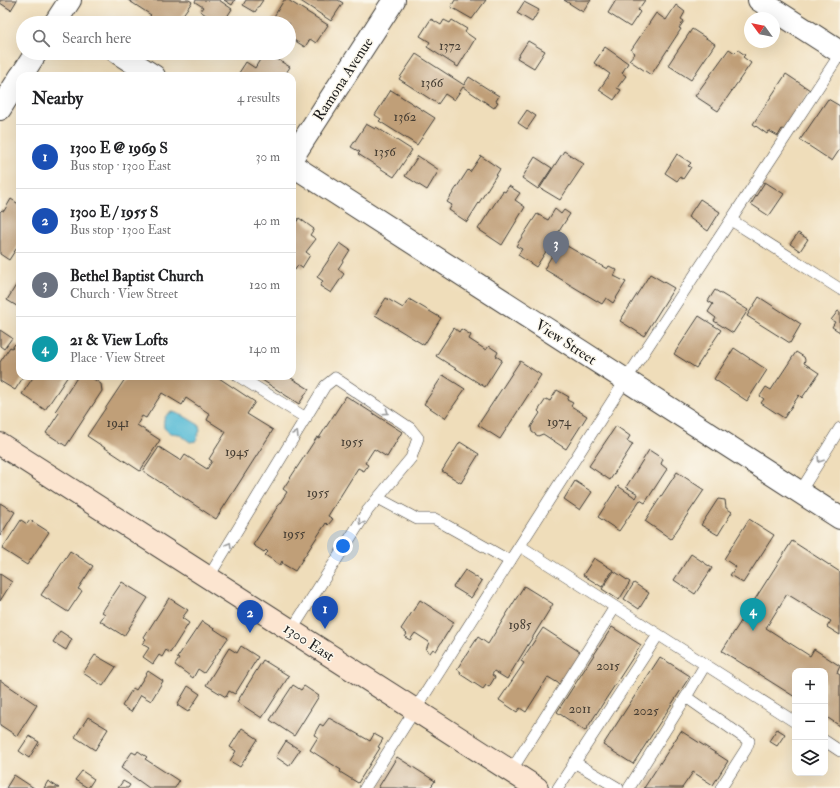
<!DOCTYPE html>
<meta charset="utf-8">
<style>
:root{--surface:#fff;--page:#f2f2f2;--text:#202124;--muted:#757577;--line:#e0e0e0;--accent:#0f766e}
body{margin:0;font-family:"IM FELL Double Pica",serif;background:var(--page);color:var(--text)}
.controls{position:absolute;right:12px;bottom:12px;display:grid;overflow:hidden;border-radius:8px;box-shadow:0 4px 16px #0002}
.controls button{width:36px;height:36px;display:grid;place-items:center;padding:0;border:0;border-bottom:1px solid var(--line);background:var(--surface);color:var(--text);font:20px sans-serif}
.compass{position:absolute;left:744px;top:12px;width:36px;height:36px;border-radius:50%;background:var(--surface);box-shadow:0 4px 16px #0002;rotate:303deg}
.you{position:absolute;left:343px;top:546px;width:14px;height:14px;margin:-10px;border:3px solid #fff;border-radius:50%;background:#1a73e8;box-shadow:0 0 0 6px #1a73e833}
.badge{display:grid;place-items:center;width:26px;height:26px;border-radius:50%;background:var(--accent);color:#fff;font-size:13px;font-weight:700}
.pin{position:absolute;translate:-50% -33px;filter:drop-shadow(0 1px 2px #0008)}
.pin::after{content:'';position:absolute;top:21px;width:14px;height:12px;background:inherit;clip-path:polygon(0 0,100% 0,50% 100%)}
.list{margin:0;padding:0;list-style:none}
h2{display:flex;justify-content:space-between;align-items:center;height:52px;margin:0;padding:0 16px;font-size:17px}
h2 small{font-size:13px;font-weight:400;color:var(--muted)}
.list li{display:grid;grid-template-columns:26px 1fr auto;gap:12px;align-items:center;box-sizing:border-box;height:64px;padding:0 16px;border-top:1px solid var(--line)}
.list b{display:block;font-size:15px;white-space:nowrap}
.list p{margin:0;font-size:13px;white-space:nowrap;color:var(--muted)}
.list em{font-size:13px;font-style:normal;color:var(--muted)}
.icon{flex:none;width:22px;height:22px;fill:none;stroke:currentColor;stroke-width:2;stroke-linecap:round;stroke-linejoin:round}
.map{position:relative;flex:none;width:840px;height:788px;overflow:hidden}
.search{position:absolute;background:var(--surface);box-shadow:0 4px 16px #0002;left:16px;top:16px;width:280px;height:44px;display:flex;align-items:center;gap:10px;box-sizing:border-box;padding:0 14px;border-radius:22px;color:var(--muted);font-size:15px}
.panel{position:absolute;background:var(--surface);box-shadow:0 4px 16px #0002;left:16px;top:72px;width:280px;height:308px;border-radius:12px}
.map>svg:first-child{display:block}
.water{fill:#57bbd6;stroke:#3a6c79}
.building{fill:#c09f78}
.lines{fill:none;stroke-linecap:round;stroke-linejoin:round}
.service-casing{stroke:#3c3934;stroke-width:12}
.minor-casing{stroke:#3c3934;stroke-width:24}
.secondary-casing{stroke:#3c3934;stroke-width:24}
.service{stroke:#fff;stroke-width:11}
.minor{stroke:#fff;stroke-width:22}
.secondary{stroke:#fce5d0;stroke-width:22}
.oneway{stroke:#999}
.labels{text-anchor:middle;stroke-width:3;stroke-linejoin:round;paint-order:stroke}
.number-label{font-size:13px;fill:#453d33}
.street-label{font-size:15px;fill:#1c1c1c;stroke:#fbf7ec}
</style>
<div class="map">
<svg width="840" height="788" viewBox="0 0 840 788">
<rect width="100%" height="100%" fill="#fbf7ec"/>
<filter id="ink" filterUnits="userSpaceOnUse"><feTurbulence type="fractalNoise" baseFrequency=".025" numOctaves="2"/><feDisplacementMap in="SourceGraphic" scale="8" xChannelSelector="R" yChannelSelector="G"/><feConvolveMatrix kernelMatrix="1 2 1 2 8 2 1 2 1" color-interpolation-filters="sRGB"/></filter>
<filter id="wash" filterUnits="userSpaceOnUse"><feTurbulence type="fractalNoise" baseFrequency=".012" numOctaves="4" result="noise"/><feDisplacementMap in="SourceGraphic" scale="16" xChannelSelector="R" yChannelSelector="G"/><feGaussianBlur stdDeviation="0.9" result="paint"/><feColorMatrix in="noise" values="0 0 0 0 0 0 0 0 0 0 0 0 0 0 0 0 0 1.4 0 .05"/><feComposite in="paint" operator="in"/></filter>
<g filter="url(#wash)">
<rect width="100%" height="100%" fill="#efddba"/>
<path class="water" d="M173 412 184 416 199 425 200 430 196 441 190 442 179 434 170 433 164 428C163 420 164 414 173 412Z"/>
<g id="blocks">
<g class="building">
<polygon points="0,0 17,0 11,10 0,3"/>
<polygon points="128,0 189,0 192,2 177,23 159,23 149,17 151,15"/>
<polygon points="196,0 219,0 232,9 223,23 218,23 200,11 203,7 195,2"/>
<polygon points="224,0 235,0 232,5"/>
<polygon points="246,0 263,0 255,12 243,5"/>
<polygon points="284,0 288,0 328,25 316,43 310,39 305,47 289,37 289,23 270,23"/>
<polygon points="299,0 338,0 343,3 331,21"/>
<polygon points="455,0 486,0 472,19 451,7"/>
<polygon points="564,0 591,0 583,12"/>
<polygon points="616,0 645,0 638,10 640,12 630,27 608,13"/>
<polygon points="524,2 539,10 532,22 517,13"/>
<polygon points="676,5 685,12 681,19 684,21 679,28 681,29 651,75 629,60 635,53 631,50 656,13 666,20"/>
<polygon points="431,19 441,25 444,20 450,23 452,20 467,29 465,32 475,39 458,67 427,47 430,42 420,36"/>
<polygon points="692,29 715,44 691,80 668,65"/>
<polygon points="528,41 545,51 534,68 517,58"/>
<polygon points="605,47 628,63 622,73 626,76 617,88 621,90 614,100 599,90 610,74 594,63"/>
<polygon points="729,49 735,53 738,50 745,55 743,57 751,63 718,111 695,96"/>
<polygon points="264,53 267,53 290,67 284,76 237,76 246,62 255,68"/>
<polygon points="416,54 464,85 469,77 499,96 496,101 498,102 494,108 463,87 454,100 445,94 438,104 399,79"/>
<polygon points="786,74 810,90 784,130 782,129 778,136 769,131 767,134 753,124"/>
<polygon points="391,90 435,118 417,145 379,121 381,119 375,115"/>
<polygon points="828,99 840,106 840,149 832,161 800,140"/>
<polygon points="527,110 536,116 527,129 518,123"/>
<polygon points="366,124 375,129 376,127 412,150 394,177 358,154 360,152 351,147"/>
<polygon points="564,151 584,164 560,200 540,188"/>
<polygon points="677,154 691,163 688,166 691,167 683,179 680,177 677,181 665,173"/>
<polygon points="418,156 439,170 427,190 405,176"/>
<polygon points="481,156 500,169 467,222 449,210 452,205 447,202 468,170 470,172"/>
<polygon points="535,157 552,168 538,189 522,178"/>
<polygon points="765,182 784,194 769,216 751,204"/>
<polygon points="509,186 520,193 515,200 525,207 502,245 478,229 503,191 505,192"/>
<polygon points="11,199 20,205 20,243 9,260 0,254 0,212 2,210 4,211"/>
<polygon points="700,199 720,212 708,231 688,217"/>
<polygon points="555,209 561,214 564,210 570,214 536,267 518,255 522,249 516,246 537,214 548,220"/>
<polygon points="299,218 314,229 310,235 316,239 306,252 310,255 302,268 298,265 295,270 292,268 292,229"/>
<polygon points="798,233 808,239 800,251 790,244"/>
<polygon points="560,242 607,269 609,266 617,270 614,276 626,282 613,303 606,298 602,304 544,269"/>
<polygon points="340,243 350,250 338,269 344,274 331,293 320,286 323,281 317,277"/>
<polygon points="650,274 674,288 644,336 620,321"/>
<polygon points="18,282 20,283 20,308 7,300"/>
<polygon points="715,290 748,310 733,333 714,321 716,318 708,312 713,304 708,301"/>
<polygon points="759,297 801,324 790,343 747,316"/>
<polygon points="386,298 403,308 409,299 441,318 424,345 375,315"/>
<polygon points="838,311 840,312 840,332 832,327 835,322 831,320"/>
<polygon points="699,316 721,330 696,368 674,354"/>
<polygon points="454,328 459,332 461,329 471,335 469,339 486,350 489,346 498,352 496,356 502,360 485,387 436,356"/>
<polygon points="0,330 12,338 4,349 0,346"/>
<polygon points="15,344 20,347 20,376 24,376 15,390 0,381 0,362 10,347 12,348"/>
<polygon points="734,348 767,370 747,401 714,379"/>
<polygon points="796,352 804,357 805,360 804,363 819,373 802,398 799,395 784,418 761,403 764,399 760,396 766,387 771,390"/>
<polygon points="520,361 541,375 500,439 478,425"/>
<polygon points="443,375 465,389 445,418 424,404"/>
<polygon points="34,376 68,376 45,410 22,394"/>
<polygon points="78,376 89,376 101,384 102,391 66,446 46,433 59,413 56,410"/>
<polygon points="127,376 216,376 255,402 247,414 273,430 216,519 143,471 159,447 181,461 185,455 207,469 212,461 209,459 226,432 207,420 210,414 186,398 182,405 162,393 146,418 142,416 137,425 160,440 140,471 87,436"/>
<polygon points="256,376 288,376 309,389 299,404"/>
<polygon points="557,390 569,397 567,400 573,403 571,406 587,416 566,449 543,434 538,436 532,432 531,427 540,413 538,411 546,399 550,401"/>
<polygon points="346,396 402,432 387,457 374,449 365,463 368,465 364,471 358,468 328,516 333,519 328,525 326,523 295,571 283,564 282,561 280,565 265,555 268,552 266,550 264,552 253,545 287,492 283,489 317,437 319,438"/>
<polygon points="616,426 630,436 627,441 633,444 610,480 589,466"/>
<polygon points="460,442 479,454 461,483 442,471"/>
<polygon points="649,450 663,459 661,464 667,469 645,503 640,500 619,531 598,517 618,486 636,498 638,494 626,487"/>
<polygon points="677,472 704,490 671,539 645,521"/>
<polygon points="575,481 592,492 580,510 564,499"/>
<polygon points="718,499 725,500 726,508 732,512 718,535 701,525"/>
<polygon points="0,503 15,512 0,536"/>
<polygon points="749,519 774,535 743,583 730,575 736,567 724,559"/>
<polygon points="21,520 27,524 30,520 49,532 27,565 2,549"/>
<polygon points="792,541 840,572 840,635 827,627 831,621 787,594 766,628 810,656 814,649 840,666 837,673 840,675 840,726 825,716 825,671 795,671 795,697 722,651"/>
<polygon points="70,551 93,566 78,589 82,591 68,612 41,595"/>
<polygon points="691,554 712,568 695,594 674,580"/>
<polygon points="594,558 613,570 602,587 583,575"/>
<polygon points="465,570 482,581 471,598 453,587"/>
<polygon points="614,571 630,582 619,600 602,589"/>
<polygon points="0,574 12,582 0,601"/>
<polygon points="122,582 148,598 124,636 100,621 105,614 102,612"/>
<polygon points="634,583 649,593 639,609 624,599"/>
<polygon points="524,586 553,604 507,679 494,671 492,675 495,677 489,687 486,685 483,689 460,674 461,672 457,669 478,637 488,644"/>
<polygon points="169,598 188,610 182,618 189,623 170,653 166,650 162,657 159,655 153,664 143,657 149,648 142,644 146,639 144,637"/>
<polygon points="420,600 454,622 436,651 433,649 430,653 426,650 429,642 415,633 410,640 405,637 407,634 401,629"/>
<polygon points="202,621 228,638 204,673 198,669 193,678 175,665 179,659 177,658"/>
<polygon points="612,627 641,645 585,731 557,712"/>
<polygon points="543,628 583,654 563,686 548,677 526,712 520,708 517,712 499,700 524,663 521,661"/>
<polygon points="60,631 72,639 66,650 53,642"/>
<polygon points="241,646 258,657 235,694 229,691 226,697 206,685 229,648 237,653"/>
<polygon points="95,655 116,667 103,686 83,673"/>
<polygon points="660,657 690,676 633,764 603,745"/>
<polygon points="263,660 289,676 262,718 237,702"/>
<polygon points="148,671 163,681 151,701 141,695 131,712 122,706 133,688 136,690"/>
<polygon points="0,680 37,705 17,736 0,725"/>
<polygon points="293,685 301,690 304,686 319,696 294,736 270,720"/>
<polygon points="188,686 200,694 188,712 177,705"/>
<polygon points="88,717 108,729 95,750 75,737"/>
<polygon points="329,718 370,741 374,734 383,739 378,747 380,748 358,783 340,772 341,770 310,750 318,737 314,735 317,729 320,724 323,726"/>
<polygon points="242,728 258,739 240,767 230,761 236,751 230,747"/>
<polygon points="777,729 785,734 777,746 769,741"/>
<polygon points="681,731 728,761 713,785 693,772 682,788 644,788"/>
<polygon points="29,736 39,742 29,758 19,751"/>
<polygon points="286,741 300,750 289,766 276,757"/>
<polygon points="138,751 147,757 145,759 179,781 175,788 149,788 121,768 132,752 136,754"/>
<polygon points="397,757 435,781 430,788 378,788"/>
<polygon points="82,771 94,779 88,788 75,780"/>
<polygon points="14,775 34,788 6,788"/>
<polygon points="48,781 59,788 44,788"/>
<polygon points="123,781 130,785 128,788 118,788"/>
</g>
</g>
</g>
<g filter="url(#ink)">
<use href="#blocks" fill-opacity="0" stroke="#3c3934" stroke-width="1"/>
<g class="lines">
<g class="service-casing">
<g id="service">
<polyline points="731,220 840,289"/>
<polyline points="238,376 306,418"/>
<polyline points="800,492 840,428"/>
<polyline points="378,498 417,519 435,519 510,561"/>
<polyline points="520,546 795,722"/>
<polyline points="208,578 325,386 335,378 410,428 418,438 411,458 368,510 291,631"/>
<polyline points="686,697 705,665"/>
<polyline points="825,741 840,751"/>
<polyline points="574,762 618,788"/>
<polyline points="511,771 615,607"/>
<polyline points="365,788 625,381 840,54"/>
<polyline points="558,788 658,635"/>
<polyline points="629,788 686,697 749,741 746,749 721,788"/>
</g>
</g>
<g class="minor-casing">
<g id="minor">
<polyline points="759,0 840,52"/>
<polyline points="55,23 70,0"/>
<polyline points="118,53 154,76"/>
<polyline points="21,76 36,53"/>
<polyline points="0,109 20,77"/>
<polyline points="292,158 394,0"/>
<polyline points="292,165 840,518"/>
</g>
</g>
<g class="secondary-casing">
<polyline id="secondary" points="0,444 537,788"/>
</g>
<use href="#service" class="service"/>
<use href="#minor" class="minor"/>
<use href="#secondary" class="secondary"/>
</g>
<defs><path id="oneway-chevron" d="M-2-3.5L2.5 0L-2 3.5" fill="none" stroke-width="1.6" stroke-linecap="round" stroke-linejoin="round"/></defs>
<g class="oneway">
<use href="#oneway-chevron" transform="translate(386 412) rotate(34)"/>
<use href="#oneway-chevron" transform="translate(296 434) rotate(-59)"/>
<use href="#oneway-chevron" transform="translate(820 460) rotate(122)"/>
<use href="#oneway-chevron" transform="translate(361 522) rotate(123)"/>
<use href="#oneway-chevron" transform="translate(229 545) rotate(-59)"/>
</g>
</g>
<g class="labels">
<g class="number-label">
<text x="450" y="50">1372</text>
<text x="432" y="87">1366</text>
<text x="405" y="121">1362</text>
<text x="385" y="156">1356</text>
<text x="559" y="426">1974</text>
<text x="118" y="427">1941</text>
<text x="352" y="446">1955</text>
<text x="237" y="456">1945</text>
<text x="318" y="497">1955</text>
<text x="294" y="538">1955</text>
<text x="520" y="629">1985</text>
<text x="608" y="670">2015</text>
<text x="580" y="713">2011</text>
<text x="646" y="715">2025</text>
</g>
<g class="street-label">
<text transform="translate(343 79) rotate(-57)" y="5">Ramona Avenue</text>
<text transform="translate(566 342) rotate(33)" y="5">View Street</text>
<text transform="translate(309 642) rotate(33)" y="5">1300 East</text>
</g>
</g>
</svg>
<div class="controls">
<button>+</button>
<button>−</button>
<button><svg class="icon" aria-label="layers" viewBox="0 0 24 24"><path d="M12 4l9 5-9 5-9-5zM3 14l9 5 9-5"/></svg></button>
</div>
<svg class="compass" viewBox="-18 -18 36 36"><path d="M0-13l5 13h-10z" fill="#e53935"/><path d="M0 13l5-13h-10z" fill="#757577"/></svg>
<div class="you"></div>
<div class="pin badge" style="left:325px;top:629px;background:#1a4fb4">1</div>
<div class="pin badge" style="left:250px;top:633px;background:#1a4fb4">2</div>
<div class="pin badge" style="left:556px;top:264px;background:#6b7280">3</div>
<div class="pin badge" style="left:753px;top:631px;background:#0f9aa8">4</div>
<div class="search"><svg class="icon" aria-label="search" viewBox="0 0 24 24"><circle cx="10" cy="10" r="6"/><path d="M15 15l6 6"/></svg>Search here</div>
<section class="panel">
<h2>Nearby<small>4 results</small></h2>
<ul class="list">
<li><span class="badge" style="background:#1a4fb4">1</span><div><b>1300 E @ 1969 S</b><p>Bus stop · 1300 East</p></div><em>30 m</em></li>
<li><span class="badge" style="background:#1a4fb4">2</span><div><b>1300 E / 1955 S</b><p>Bus stop · 1300 East</p></div><em>40 m</em></li>
<li><span class="badge" style="background:#6b7280">3</span><div><b>Bethel Baptist Church</b><p>Church · View Street</p></div><em>120 m</em></li>
<li><span class="badge" style="background:#0f9aa8">4</span><div><b>21 &amp; View Lofts</b><p>Place · View Street</p></div><em>140 m</em></li>
</ul>
</section>
</div>
